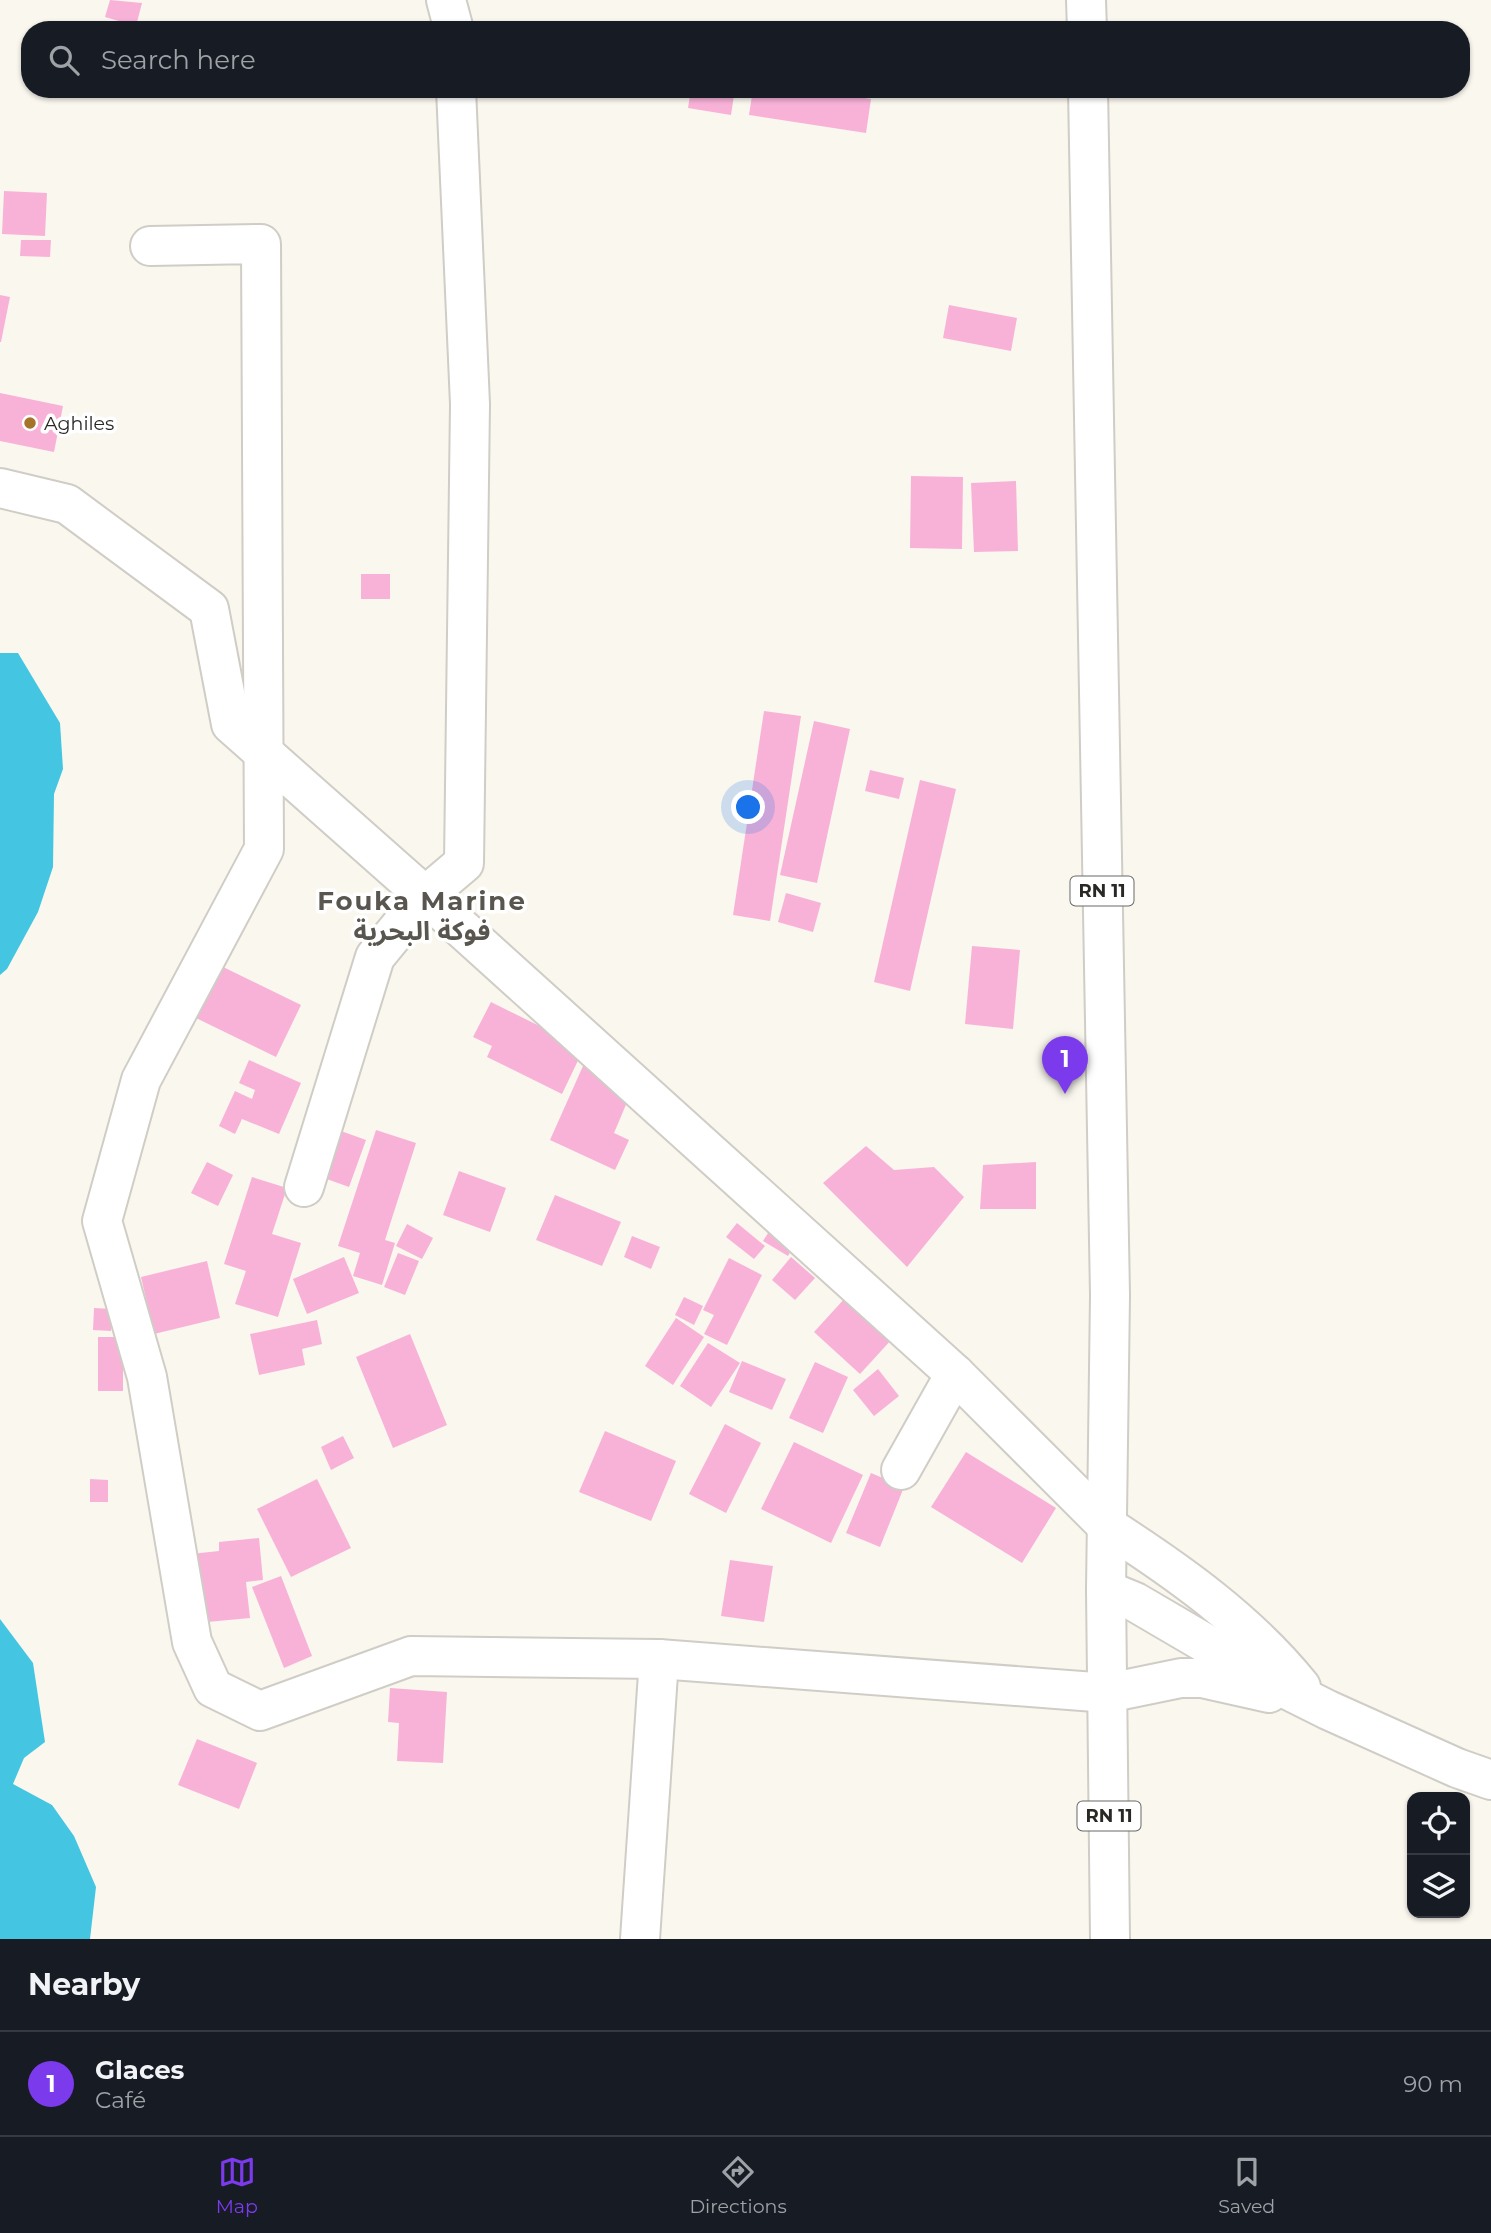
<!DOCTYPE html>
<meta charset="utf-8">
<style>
:root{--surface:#171b24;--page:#20242c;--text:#f1f3f6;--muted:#9ea1a6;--line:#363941;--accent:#7c3aed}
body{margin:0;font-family:Montserrat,"Noto Sans Arabic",sans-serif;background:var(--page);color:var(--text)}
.controls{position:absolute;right:21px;bottom:21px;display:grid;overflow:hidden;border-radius:14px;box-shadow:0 2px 5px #0004}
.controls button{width:63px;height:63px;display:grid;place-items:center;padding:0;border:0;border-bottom:2px solid var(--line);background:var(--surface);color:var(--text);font:35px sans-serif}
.you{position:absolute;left:749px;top:808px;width:24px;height:24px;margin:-18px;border:5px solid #fff;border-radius:50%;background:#1a73e8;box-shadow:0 0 0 10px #1a73e833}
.badge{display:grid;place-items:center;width:46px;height:46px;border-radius:50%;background:var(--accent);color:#fff;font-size:23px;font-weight:700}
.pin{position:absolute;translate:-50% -58px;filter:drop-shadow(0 2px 4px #0008)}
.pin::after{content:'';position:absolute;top:37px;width:24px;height:21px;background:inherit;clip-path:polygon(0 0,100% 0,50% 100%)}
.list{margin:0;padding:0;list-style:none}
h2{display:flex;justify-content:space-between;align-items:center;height:91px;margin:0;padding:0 28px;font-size:30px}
h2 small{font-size:23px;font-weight:400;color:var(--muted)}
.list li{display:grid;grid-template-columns:46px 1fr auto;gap:21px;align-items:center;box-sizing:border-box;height:105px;padding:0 28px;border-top:2px solid var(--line)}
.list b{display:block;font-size:26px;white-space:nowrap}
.list p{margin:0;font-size:23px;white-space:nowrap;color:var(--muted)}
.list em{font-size:23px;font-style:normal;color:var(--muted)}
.icon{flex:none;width:38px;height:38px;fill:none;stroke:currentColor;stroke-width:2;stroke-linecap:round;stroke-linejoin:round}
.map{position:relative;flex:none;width:1491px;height:1939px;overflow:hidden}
.search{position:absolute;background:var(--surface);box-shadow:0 2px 5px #0004;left:21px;right:21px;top:21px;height:77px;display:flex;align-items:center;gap:18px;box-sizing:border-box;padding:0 24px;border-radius:28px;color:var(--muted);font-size:26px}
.sheet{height:196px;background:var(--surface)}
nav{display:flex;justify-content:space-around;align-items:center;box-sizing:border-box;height:98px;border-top:2px solid var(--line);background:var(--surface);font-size:19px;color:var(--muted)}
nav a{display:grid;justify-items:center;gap:4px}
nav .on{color:var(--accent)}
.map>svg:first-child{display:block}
.water{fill:#44c6e2}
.building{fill:#f8b2d8}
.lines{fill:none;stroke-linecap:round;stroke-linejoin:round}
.minor-casing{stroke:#cfcdc5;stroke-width:42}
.major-casing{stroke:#cfcdc5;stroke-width:42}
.minor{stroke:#fff;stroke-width:38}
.major{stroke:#fff;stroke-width:38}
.poi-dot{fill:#a57329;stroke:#fff;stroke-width:2.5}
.labels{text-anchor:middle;stroke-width:7;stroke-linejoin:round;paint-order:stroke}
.shield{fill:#fff;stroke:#696866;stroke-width:2}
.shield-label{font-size:18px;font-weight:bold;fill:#292825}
.poi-label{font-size:19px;fill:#292825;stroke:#fff;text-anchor:start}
.district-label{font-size:26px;font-weight:bold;letter-spacing:2px;fill:#595650;stroke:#fff}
</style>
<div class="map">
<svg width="1491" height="1939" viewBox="0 0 1491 1939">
<rect width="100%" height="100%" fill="#faf7ef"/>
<g class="water">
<polygon points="0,653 18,653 60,723 63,769 54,794 53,867 38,912 7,969 0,975"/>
<polygon points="0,1619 33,1663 45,1742 24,1758 13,1784 52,1805 74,1836 96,1887 90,1939 0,1939"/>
</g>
<g class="building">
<polygon points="110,0 142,3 136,26 105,17"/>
<polygon points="691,89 735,89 731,115 688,108"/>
<polygon points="753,89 808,89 871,99 866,133 749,115"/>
<polygon points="4,191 47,193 45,236 2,234"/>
<polygon points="21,240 51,240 50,257 20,256"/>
<polygon points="0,295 10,297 1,342 0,342"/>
<polygon points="949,305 1017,318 1011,351 943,338"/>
<polygon points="0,393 63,406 54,452 0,441"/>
<polygon points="911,476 963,477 962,549 910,548"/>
<polygon points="1016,481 1018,551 974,552 971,483"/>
<rect x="361" y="574" width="29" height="25"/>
<polygon points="764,711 801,716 770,921 733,915"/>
<polygon points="814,721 850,729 817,883 780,875"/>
<polygon points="870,770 904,778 899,799 865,791"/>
<polygon points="920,780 956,789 910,991 874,982"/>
<polygon points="786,893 821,903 813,932 778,922"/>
<polygon points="972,946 1020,950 1013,1029 965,1024"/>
<polygon points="221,966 301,1005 276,1057 196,1018"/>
<polygon points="491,1002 584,1048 562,1094 487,1057 492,1046 473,1037"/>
<polygon points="249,1060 301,1083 279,1134 242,1119 235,1134 219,1126 235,1091 252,1099 255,1090 239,1083"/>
<polygon points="583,1066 633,1088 614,1133 629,1140 615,1170 550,1140"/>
<polygon points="376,1130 416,1143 385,1240 395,1243 382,1285 353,1276 360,1253 338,1246"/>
<polygon points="341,1131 366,1140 349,1187 324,1178"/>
<polygon points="866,1146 894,1170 934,1167 964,1197 907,1267 823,1183"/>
<polygon points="207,1162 233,1175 218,1206 191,1193"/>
<polygon points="1036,1162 1036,1209 980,1209 983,1165"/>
<polygon points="459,1171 506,1188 490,1232 443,1215"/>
<polygon points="252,1177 287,1188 272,1234 301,1243 278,1317 235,1304 246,1271 224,1264"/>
<polygon points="555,1195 621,1222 602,1266 536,1240"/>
<polygon points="737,1223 765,1246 754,1259 726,1237"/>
<polygon points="407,1224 433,1238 422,1259 396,1246"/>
<polygon points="772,1227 802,1231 788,1256 763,1241"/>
<polygon points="632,1236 660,1247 651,1269 624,1257"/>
<polygon points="398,1253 419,1261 405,1295 384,1287"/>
<polygon points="344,1257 359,1293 307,1314 293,1279"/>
<polygon points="791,1257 815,1278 795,1300 772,1280"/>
<polygon points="729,1258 762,1275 727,1345 704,1334 714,1315 703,1310"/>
<polygon points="207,1261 220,1318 154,1334 141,1277"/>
<polygon points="684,1297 703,1306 694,1325 675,1315"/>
<polygon points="846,1297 892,1339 860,1374 814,1332"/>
<polygon points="94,1308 112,1309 111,1331 93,1330"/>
<polygon points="676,1318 704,1337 673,1385 645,1366"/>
<polygon points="317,1320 322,1344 302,1349 305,1365 259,1375 250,1334"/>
<polygon points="410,1334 447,1425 393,1448 356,1357"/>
<rect x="98" y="1337" width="25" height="54"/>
<polygon points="708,1343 740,1363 711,1407 680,1386"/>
<polygon points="742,1361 786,1379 772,1410 729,1392"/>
<polygon points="815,1362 848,1377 823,1433 789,1418"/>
<polygon points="878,1369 899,1396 874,1416 853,1390"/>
<polygon points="725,1424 761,1443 726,1513 689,1494"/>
<polygon points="605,1431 676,1461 651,1521 579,1492"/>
<polygon points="343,1436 354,1458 331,1470 321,1447"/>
<polygon points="794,1442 863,1475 831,1543 761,1509"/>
<polygon points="966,1452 1056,1508 1022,1563 931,1507"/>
<polygon points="871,1473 904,1487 880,1547 846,1533"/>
<polygon points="90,1479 108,1480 108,1502 90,1502"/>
<polygon points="317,1479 351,1548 291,1577 257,1509"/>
<polygon points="259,1538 263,1580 246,1582 250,1618 197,1623 191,1554 219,1551 219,1542"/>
<polygon points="730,1560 773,1566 764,1622 721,1616"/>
<polygon points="281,1576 312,1656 284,1668 252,1587"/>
<polygon points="390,1688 447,1692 443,1763 397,1761 399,1723 388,1722"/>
<polygon points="197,1739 257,1763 239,1809 178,1785"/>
</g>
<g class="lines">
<g class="minor-casing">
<g id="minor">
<polyline points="446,0 454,30"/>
<polyline points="150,246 261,244 264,849 141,1080 102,1221 147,1377 192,1642 213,1688 260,1711 411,1656 659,1659 1108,1693"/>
<polyline points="0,488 67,504 209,609 231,724 449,917 955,1374 1107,1526"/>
<polyline points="304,1187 375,957 425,896 464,863 470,404 456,89"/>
<polyline points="901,1470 955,1374"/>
<polyline points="640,1939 659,1659"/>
</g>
</g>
<g class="major-casing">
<g id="major">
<polyline points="1086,0 1087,30"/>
<polyline points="1088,89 1110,1295 1106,1590 1110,1939"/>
<path d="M1107 1526C1177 1571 1248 1621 1301 1687"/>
<polyline points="1106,1590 1135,1602 1270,1681 1328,1710 1457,1768 1491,1780"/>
<polyline points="1108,1693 1181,1678 1202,1678 1269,1693"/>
</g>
</g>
<use href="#minor" class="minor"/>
<use href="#major" class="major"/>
</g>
<circle class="poi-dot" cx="30" cy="423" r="7"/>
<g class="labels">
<g class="shield">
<rect x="1070.5" y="876.5" width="63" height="29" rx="5"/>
<rect x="1077.5" y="1801.5" width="63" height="29" rx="5"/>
</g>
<g class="shield-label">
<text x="1102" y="897">RN 11</text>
<text x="1109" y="1822">RN 11</text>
</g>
<g class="poi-label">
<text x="44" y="430">Aghiles</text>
</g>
<g class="district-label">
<text x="422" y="910">Fouka Marine<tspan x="422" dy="30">فوكة البحرية</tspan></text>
</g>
</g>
</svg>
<div class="controls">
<button><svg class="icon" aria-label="locate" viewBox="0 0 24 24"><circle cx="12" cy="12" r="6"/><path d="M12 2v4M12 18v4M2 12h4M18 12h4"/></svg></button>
<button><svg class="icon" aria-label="layers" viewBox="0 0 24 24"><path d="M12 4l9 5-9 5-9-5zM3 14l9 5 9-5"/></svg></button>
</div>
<div class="you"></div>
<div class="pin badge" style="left:1065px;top:1094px">1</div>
<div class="search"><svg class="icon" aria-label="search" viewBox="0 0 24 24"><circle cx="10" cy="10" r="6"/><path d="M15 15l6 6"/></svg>Search here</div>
</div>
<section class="sheet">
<h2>Nearby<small></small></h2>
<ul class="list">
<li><span class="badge">1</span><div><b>Glaces</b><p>Café</p></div><em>90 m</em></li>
</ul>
</section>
<nav>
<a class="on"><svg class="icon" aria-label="map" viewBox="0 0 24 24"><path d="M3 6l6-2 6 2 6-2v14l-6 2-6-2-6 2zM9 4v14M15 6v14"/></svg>Map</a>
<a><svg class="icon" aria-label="directions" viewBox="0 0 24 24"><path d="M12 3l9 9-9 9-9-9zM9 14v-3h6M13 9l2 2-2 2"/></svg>Directions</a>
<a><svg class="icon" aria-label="saved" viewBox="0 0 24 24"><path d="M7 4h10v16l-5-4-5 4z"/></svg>Saved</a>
</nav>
